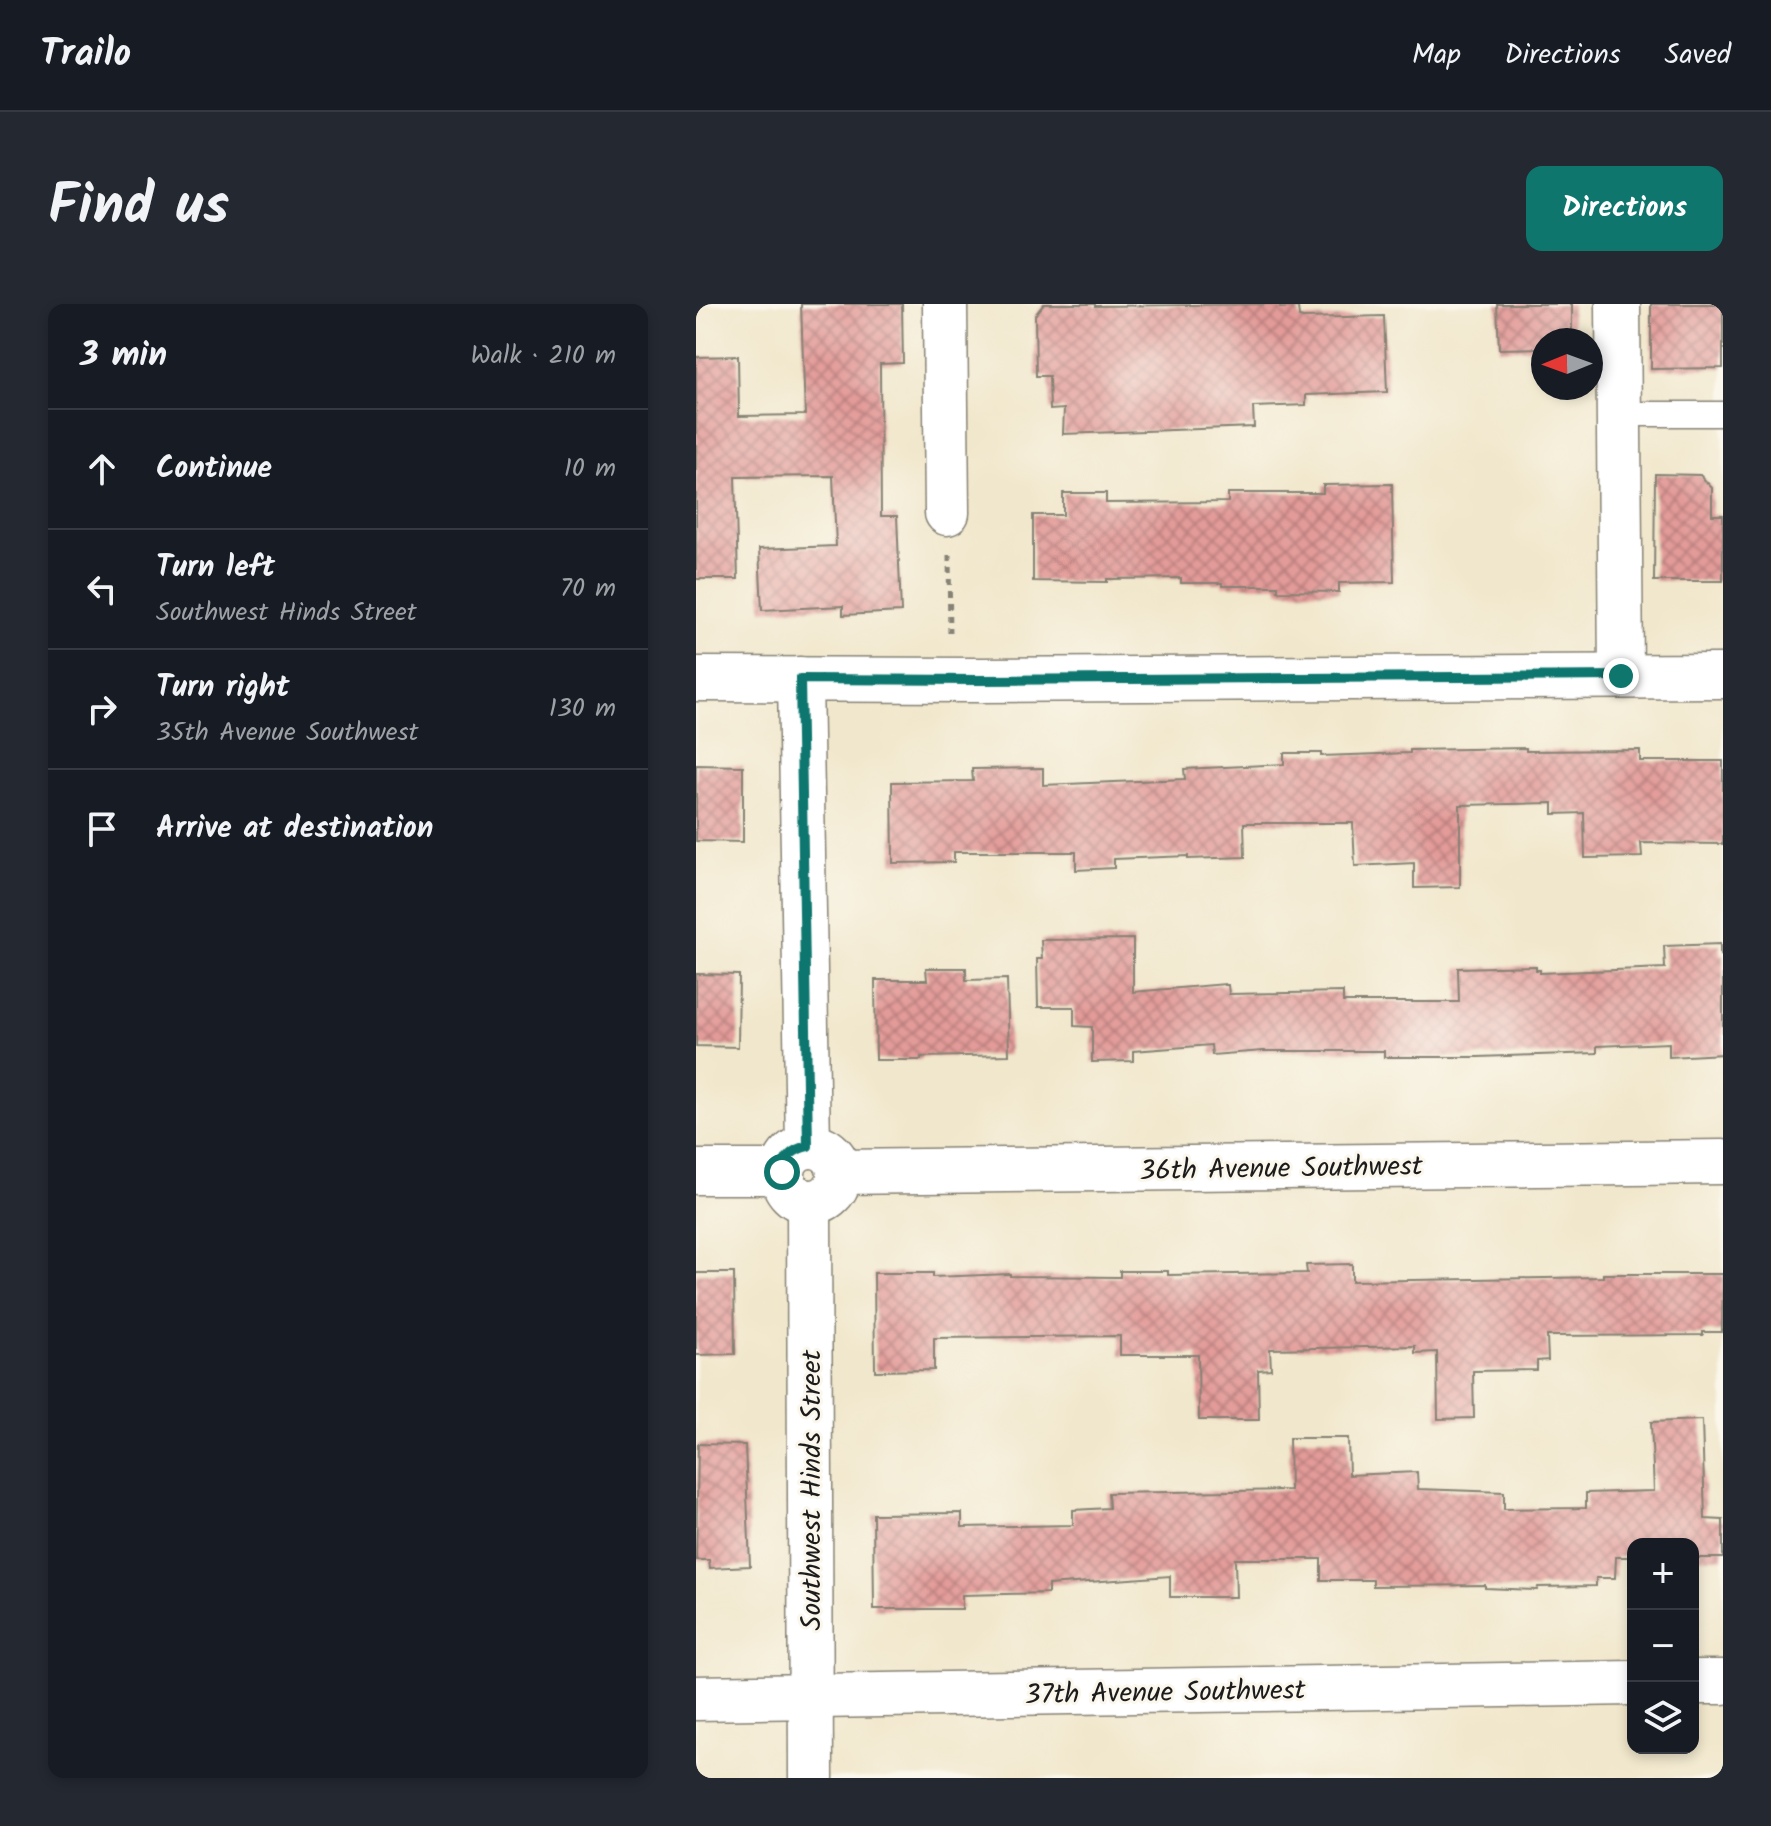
<!DOCTYPE html>
<meta charset="utf-8">
<style>
:root{--surface:#171b24;--page:#242831;--text:#f1f3f6;--muted:#9ea1a6;--line:#363941;--accent:#0f766e}
body{margin:0;font-family:Kalam,sans-serif;background:var(--page);color:var(--text)}
.controls{position:absolute;right:24px;bottom:24px;display:grid;overflow:hidden;border-radius:16px;box-shadow:0 4px 12px #0003}
.controls button{width:72px;height:72px;display:grid;place-items:center;padding:0;border:0;border-bottom:2px solid var(--line);background:var(--surface);color:var(--text);font:40px sans-serif}
.compass{position:absolute;left:835px;top:24px;width:72px;height:72px;border-radius:50%;background:var(--surface);box-shadow:0 4px 12px #0003;rotate:269deg}
.stop{position:absolute;width:24px;height:24px;margin:-18px;border:6px solid #0f766e;border-radius:50%;background:#fff}
.stop.end{background:#0f766e;border-color:#fff;box-shadow:0 2px 8px #0008}
.list{margin:0;padding:0;list-style:none}
h2{display:flex;justify-content:space-between;align-items:center;height:104px;margin:0;padding:0 32px;font-size:34px}
h2 small{font-size:26px;font-weight:400;color:var(--muted)}
.list li{display:grid;grid-template-columns:52px 1fr auto;gap:24px;align-items:center;box-sizing:border-box;height:120px;padding:0 32px;border-top:2px solid var(--line)}
.list b{display:block;font-size:30px;white-space:nowrap}
.list p{margin:0;font-size:26px;white-space:nowrap;color:var(--muted)}
.list em{font-size:26px;font-style:normal;color:var(--muted)}
.icon{flex:none;width:44px;height:44px;fill:none;stroke:currentColor;stroke-width:2;stroke-linecap:round;stroke-linejoin:round}
.map{position:relative;flex:none;width:1027px;height:1474px;overflow:hidden;border-radius:16px}
header{display:flex;align-items:center;gap:48px;box-sizing:border-box;height:112px;padding:0 40px;background:var(--surface);border-bottom:2px solid var(--line)}
header strong{font-size:38px}
nav{display:flex;gap:44px;margin-inline-start:auto;font-size:28px}
.intro{display:flex;align-items:center;justify-content:space-between;box-sizing:border-box;height:192px;padding:0 48px}
h1{margin:0;font-size:56px}
.button{padding:20px 36px;border-radius:16px;background:var(--accent);color:#fff;font-size:28px;font-weight:700}
main{display:flex;gap:48px;padding:0 48px}
aside{flex:1;background:var(--surface);border-radius:16px;box-shadow:0 4px 12px #0003}
.map>svg:first-child{display:block}
.building{fill:url(#building-cross-hatch)}
.lines{fill:none;stroke-linecap:round;stroke-linejoin:round}
.service-casing{stroke:#868274;stroke-width:27}
.minor-casing{stroke:#868274;stroke-width:47}
.tertiary-casing{stroke:#868274;stroke-width:47}
.path{stroke:#868274;stroke-width:5;stroke-dasharray:6 6;stroke-linecap:butt}
.service{stroke:#fff;stroke-width:24}
.minor{stroke:#fff;stroke-width:44}
.tertiary{stroke:#fff;stroke-width:44}
.route{stroke:#0f766e;stroke-width:10}
.labels{text-anchor:middle;stroke-width:6;stroke-linejoin:round;paint-order:stroke}
.street-label{font-size:28px;fill:#1c1c1c;stroke:#fbf7ec}
</style>
<header>
<strong>Trailo</strong>
<nav><a>Map</a><a>Directions</a><a>Saved</a></nav>
</header>
<div class="intro"><h1>Find us</h1><a class="button">Directions</a></div>
<main>
<aside>
<h2>3 min<small>Walk · 210 m</small></h2>
<ul class="list">
<li><svg class="icon" aria-label="ahead" viewBox="0 0 24 24"><path d="M12 20V5M6 11l6-6 6 6"/></svg><div><b>Continue</b></div><em>10 m</em></li>
<li><svg class="icon" aria-label="left" viewBox="0 0 24 24"><path d="M17 20v-9H6M10 6l-5 5 5 5"/></svg><div><b>Turn left</b><p>Southwest Hinds Street</p></div><em>70 m</em></li>
<li><svg class="icon" aria-label="right" viewBox="0 0 24 24"><path d="M7 20v-9h11M14 6l5 5-5 5"/></svg><div><b>Turn right</b><p>35th Avenue Southwest</p></div><em>130 m</em></li>
<li><svg class="icon" aria-label="arrive" viewBox="0 0 24 24"><path d="M6 21V4h12l-3 4 3 4H6"/></svg><div><b>Arrive at destination</b></div></li>
</ul>
</aside>
<div class="map">
<svg width="1027" height="1474" viewBox="0 0 1027 1474">
<defs>
<pattern id="building-cross-hatch" width="8" height="8" patternUnits="userSpaceOnUse" patternTransform="scale(2)"><rect width="8" height="8" fill="#e39b99"/><path d="M0 0l8 8M0 8l8-8" fill="none" stroke="#b77e7c"/></pattern>
</defs>
<rect width="100%" height="100%" fill="#fbf7ec"/>
<filter id="ink" filterUnits="userSpaceOnUse"><feTurbulence type="fractalNoise" baseFrequency=".0125" numOctaves="2"/><feDisplacementMap in="SourceGraphic" scale="16" xChannelSelector="R" yChannelSelector="G"/><feConvolveMatrix kernelMatrix="1 2 1 2 8 2 1 2 1" color-interpolation-filters="sRGB"/></filter>
<filter id="wash" filterUnits="userSpaceOnUse"><feTurbulence type="fractalNoise" baseFrequency=".006" numOctaves="4" result="noise"/><feDisplacementMap in="SourceGraphic" scale="32" xChannelSelector="R" yChannelSelector="G"/><feGaussianBlur stdDeviation="1.8" result="paint"/><feColorMatrix in="noise" values="0 0 0 0 0 0 0 0 0 0 0 0 0 0 0 0 0 1.4 0 .05"/><feComposite in="paint" operator="in"/></filter>
<g filter="url(#wash)">
<rect width="100%" height="100%" fill="#f1e7cc"/>
<g id="blocks">
<g class="building">
<polygon points="105,0 206,0 207,59 184,60 185,212 201,212 205,308 147,311 147,302 66,306 63,245 140,242 137,172 39,173 42,275 0,275 0,53 42,52 43,112 109,111"/>
<polygon points="348,0 399,0 399,2 584,0 584,4 602,3 603,13 607,14 688,12 691,88 610,91 610,101 557,103 558,123 367,130 368,105 354,106 353,72 340,72 339,11"/>
<polygon points="801,0 876,0 876,36 847,36 847,44 803,45"/>
<polygon points="955,0 1027,0 1027,64 955,65"/>
<polygon points="959,170 1004,171 1016,184 1016,211 1027,211 1027,277 958,277"/>
<polygon points="696,180 698,278 643,279 643,288 582,287 582,282 526,282 526,279 485,279 485,274 411,275 411,278 337,277 337,211 367,211 367,189 410,189 410,199 532,198 532,189 627,189 627,181"/>
<polygon points="830,444 830,447 944,446 944,457 1027,457 1027,540 945,539 946,553 889,554 888,509 857,510 857,499 764,501 764,583 718,584 718,559 659,562 657,519 548,519 549,553 492,555 492,552 418,555 418,564 380,566 380,548 258,548 258,558 197,559 196,478 277,477 276,465 347,464 347,481 489,475 488,465 588,460 588,449 625,449 625,452 714,449 714,446"/>
<polygon points="0,461 47,462 47,538 0,537"/>
<polygon points="437,635 437,688 529,680 529,681 532,681 533,690 647,688 647,698 763,698 762,664 840,662 840,666 844,666 844,669 969,664 968,642 1024,640 1024,651 1027,650 1027,750 973,753 973,739 901,742 901,749 782,753 688,753 688,747 567,747 516,751 515,741 437,747 437,757 396,758 396,723 378,722 378,703 342,703 341,655 346,655 345,636"/>
<polygon points="230,664 270,664 270,676 311,675 313,751 225,753 225,756 180,756 179,676 231,676"/>
<polygon points="0,670 43,671 42,743 0,742"/>
<polygon points="656,960 656,977 907,973 907,970 1027,970 1026,1028 1007,1028 1007,1031 851,1032 852,1056 841,1057 841,1066 777,1067 778,1114 742,1115 741,1048 719,1049 719,1042 574,1045 575,1065 562,1066 563,1116 503,1116 502,1051 424,1051 424,1032 238,1034 238,1066 179,1067 178,969 237,969 237,973 314,970 314,972 424,973 424,967 472,967 472,971 611,969 610,961"/>
<polygon points="0,969 38,969 39,1050 0,1051"/>
<polygon points="1006,1116 1009,1215 1027,1216 1027,1254 997,1254 997,1240 937,1240 937,1253 920,1253 919,1274 900,1274 900,1282 842,1283 841,1286 789,1284 789,1281 677,1282 677,1276 625,1276 625,1255 539,1255 540,1293 474,1293 474,1272 352,1281 352,1289 266,1291 266,1305 178,1305 177,1210 266,1209 266,1223 377,1221 377,1206 413,1204 412,1189 594,1186 593,1134 652,1134 653,1171 721,1168 722,1185 808,1188 808,1205 890,1204 890,1189 958,1187 955,1118"/>
<polygon points="2,1140 49,1141 54,1262 14,1264 13,1256 0,1256"/>
</g>
</g>
</g>
<g filter="url(#ink)">
<use href="#blocks" fill-opacity="0" stroke="#868274" stroke-width="2"/>
<g class="lines">
<g class="service-casing">
<polyline id="service" points="923,110 1027,110"/>
</g>
<g class="minor-casing">
<g id="minor">
<polyline points="249,0 251,209"/>
<polyline points="922,0 925,372"/>
<polyline points="0,375 282,376 1027,372"/>
<polyline points="104,375 112,842"/>
<circle cx="115" cy="870" r="28"/>
<polyline points="0,868 86,868"/>
<polyline points="143,868 1027,858"/>
<polyline points="113,898 115,1474"/>
</g>
</g>
<g class="tertiary-casing">
<g id="tertiary">
<polyline points="997,1378 1027,1378"/>
<polyline points="0,1394 937,1379"/>
</g>
</g>
<polyline class="path" points="253,251 254,333"/>
<use href="#service" class="service"/>
<use href="#minor" class="minor"/>
<use href="#tertiary" class="tertiary"/>
</g>
</g>
<g class="lines" filter="url(#ink)">
<path class="route" d="M86 868C88 853 98 845 112 842L104 375 282 376 925 372"/>
</g>
<g class="labels">
<g class="street-label">
<text transform="translate(585 863) rotate(-1)" y="10">36th Avenue Southwest</text>
<text transform="translate(114 1186) rotate(-90)" y="10">Southwest Hinds Street</text>
<text transform="translate(469 1387) rotate(-1)" y="10">37th Avenue Southwest</text>
</g>
</g>
</svg>
<div class="controls">
<button>+</button>
<button>−</button>
<button><svg class="icon" aria-label="layers" viewBox="0 0 24 24"><path d="M12 4l9 5-9 5-9-5zM3 14l9 5 9-5"/></svg></button>
</div>
<svg class="compass" viewBox="-18 -18 36 36"><path d="M0-13l5 13h-10z" fill="#e53935"/><path d="M0 13l5-13h-10z" fill="#9ea1a6"/></svg>
<div class="stop" style="left:86px;top:868px"></div>
<div class="stop end" style="left:925px;top:372px"></div>
</div>
</main>
